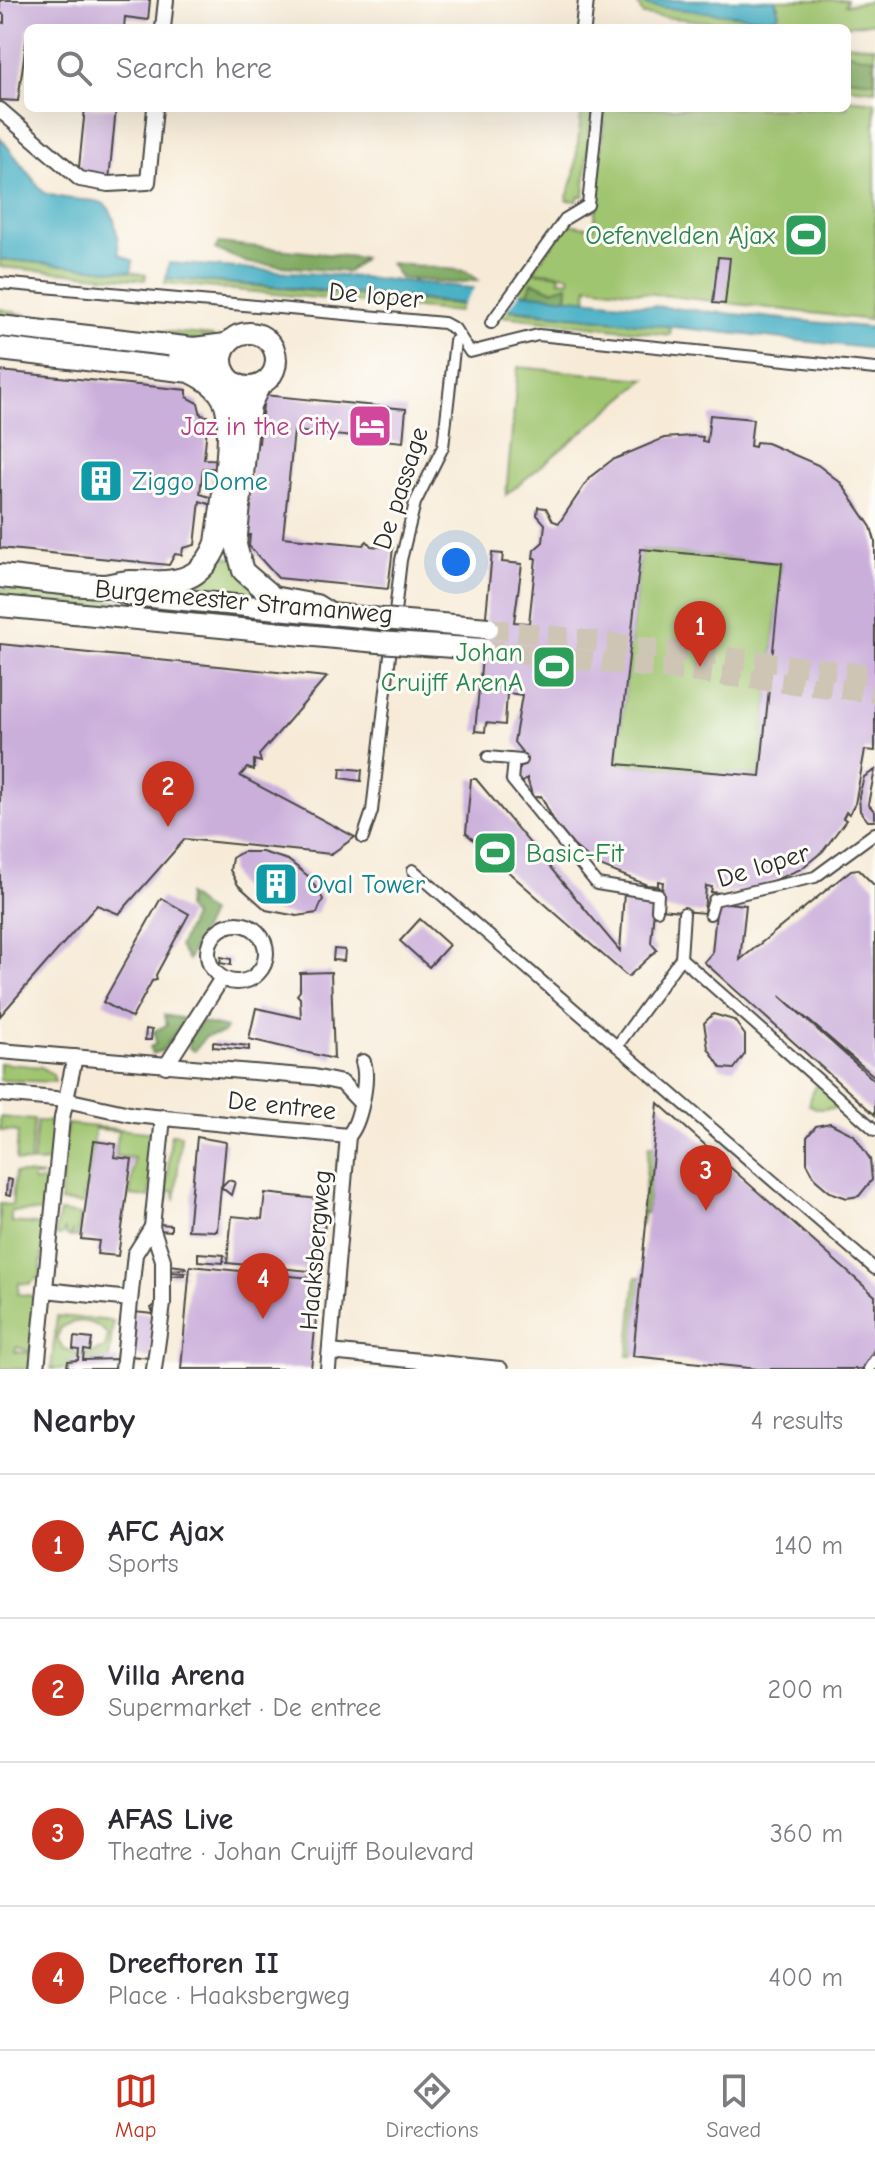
<!DOCTYPE html>
<meta charset="utf-8">
<style>
:root{--surface:#fff;--page:#f2f2f3;--text:#2b2b33;--muted:#7c7c81;--line:#e1e1e2;--accent:#c8321e}
body{margin:0;font-family:"Comic Neue",sans-serif;background:var(--page);color:var(--text)}
.you{position:absolute;left:456px;top:562px;width:28px;height:28px;margin:-20px;border:6px solid #fff;border-radius:50%;background:#1a73e8;box-shadow:0 0 0 12px #1a73e833}
.badge{display:grid;place-items:center;width:52px;height:52px;border-radius:50%;background:var(--accent);color:#fff;font-size:26px;font-weight:700}
.pin{position:absolute;translate:-50% -66px;filter:drop-shadow(0 2px 4px #0008)}
.pin::after{content:'';position:absolute;top:42px;width:28px;height:24px;background:inherit;clip-path:polygon(0 0,100% 0,50% 100%)}
.list{margin:0;padding:0;list-style:none}
h2{display:flex;justify-content:space-between;align-items:center;height:104px;margin:0;padding:0 32px;font-size:34px}
h2 small{font-size:26px;font-weight:400;color:var(--muted)}
.list li{display:grid;grid-template-columns:52px 1fr auto;gap:24px;align-items:center;box-sizing:border-box;height:144px;padding:0 32px;border-top:2px solid var(--line)}
.list b{display:block;font-size:30px;white-space:nowrap}
.list p{margin:0;font-size:26px;white-space:nowrap;color:var(--muted)}
.list em{font-size:26px;font-style:normal;color:var(--muted)}
.icon{flex:none;width:44px;height:44px;fill:none;stroke:currentColor;stroke-width:2;stroke-linecap:round;stroke-linejoin:round}
.map{position:relative;flex:none;width:875px;height:1369px;overflow:hidden}
.search{position:absolute;background:var(--surface);box-shadow:0 8px 32px #0002;left:24px;right:24px;top:24px;height:88px;display:flex;align-items:center;gap:20px;box-sizing:border-box;padding:0 28px;border-radius:12px;color:var(--muted);font-size:30px}
.sheet{height:680px;background:var(--surface)}
nav{display:flex;justify-content:space-around;align-items:center;box-sizing:border-box;height:112px;border-top:2px solid var(--line);background:var(--surface);font-size:22px;color:var(--muted)}
nav a{display:grid;justify-items:center;gap:4px}
nav .on{color:var(--accent)}
.map>svg:first-child{display:block}
.green{fill:#a0c570;stroke:#66784e;stroke-width:2}
.forest{fill:#80aa62;stroke:#566a46;stroke-width:2}
.water{fill:#45afc4;stroke:#386d78;stroke-width:2}
.pier{fill:#f7ebd8}
.building{fill:#cbafdb;fill-rule:evenodd}
.lines{fill:none;stroke-linecap:round;stroke-linejoin:round}
.secondary-tunnel{stroke:#cec5b5;stroke-width:20;stroke-dasharray:20 10;stroke-linecap:butt}
.pedestrian-casing{stroke:#4a4845;stroke-width:14}
.minor-casing{stroke:#4a4845;stroke-width:18}
.secondary-casing{stroke:#4a4845;stroke-width:24}
.primary-casing{stroke:#4a4845;stroke-width:26}
.pedestrian{stroke:#fff;stroke-width:10}
.minor{stroke:#fff;stroke-width:14}
.secondary{stroke:#fff;stroke-width:20}
.primary{stroke:#fff;stroke-width:22}
.secondary-bridge-casing{stroke:#4a4845;stroke-width:24;stroke-linecap:butt}
.secondary-bridge{stroke:#fff;stroke-width:20}
.labels{text-anchor:middle;stroke-width:6;stroke-linejoin:round;paint-order:stroke}
.leisure-label{font-size:26px;fill:#27864d;stroke:#fdfcf7;text-anchor:end}
.street-label{font-size:26px;fill:#2b2b2b;stroke:#fdfcf7}
.hotel-label{font-size:26px;fill:#b23c85;stroke:#fdfcf7;text-anchor:end}
.culture-label{font-size:26px;fill:#0d838f;stroke:#fdfcf7;text-anchor:start}
</style>
<div class="map">
<svg width="875" height="1369" viewBox="0 0 875 1369">
<rect width="100%" height="100%" fill="#fdfcf7"/>
<filter id="ink" filterUnits="userSpaceOnUse"><feTurbulence type="fractalNoise" baseFrequency=".0125" numOctaves="2"/><feDisplacementMap in="SourceGraphic" scale="16" xChannelSelector="R" yChannelSelector="G"/><feConvolveMatrix kernelMatrix="1 2 1 2 8 2 1 2 1" color-interpolation-filters="sRGB"/></filter>
<filter id="wash" filterUnits="userSpaceOnUse"><feTurbulence type="fractalNoise" baseFrequency=".006" numOctaves="4" result="noise"/><feDisplacementMap in="SourceGraphic" scale="32" xChannelSelector="R" yChannelSelector="G"/><feGaussianBlur stdDeviation="1.8" result="paint"/><feColorMatrix in="noise" values="0 0 0 0 0 0 0 0 0 0 0 0 0 0 0 0 0 1.4 0 .05"/><feComposite in="paint" operator="in"/></filter>
<g filter="url(#wash)">
<rect width="100%" height="100%" fill="#f7ebd8"/>
<g class="green">
<path d="M636 0H646L645 5 779 6 775 0H847L845 5 875 0V22C800 36 720 22 643 15Z"/>
<polygon points="847,44 875,47 875,90 847,87"/>
<polygon points="847,99 875,102 875,264 869,320 588,286 586,300 567,298 568,286 552,290 533,282 528,294 517,293 532,272 560,275 559,280 569,281 569,275 533,271 568,224 594,228 605,108 847,108"/>
<polygon points="582,108 592,108 584,196 579,196 577,201 566,200 574,177"/>
<polygon points="0,259 131,272 146,275 145,280 0,267"/>
<polygon points="166,278 463,305 458,312 165,283"/>
<polygon points="0,309 54,321 213,336 213,342 0,319"/>
<polygon points="506,310 671,326 670,335 501,316"/>
<polygon points="518,367 646,379 506,495"/>
<polygon points="641,549 782,563 760,776 617,764"/>
<polygon points="221,556 235,559 271,601 176,593 199,583"/>
<polygon points="0,589 278,617 279,624 0,598"/>
<polygon points="309,622 382,628 382,636 308,627"/>
<polygon points="0,1063 41,1067 53,1075 55,1082 0,1080"/>
<polygon points="820,1085 841,1104 841,1108 818,1109 809,1105 814,1087"/>
<polygon points="0,1117 34,1120 30,1163 16,1161 18,1132 0,1130"/>
<polygon points="37,1121 56,1122 51,1162 33,1163"/>
<polygon points="67,1124 156,1133 149,1197 130,1195 134,1158 116,1156 118,1131 95,1129 89,1188 85,1188 83,1204 60,1202"/>
<polygon points="171,1134 181,1135 175,1201 174,1191 169,1191 168,1200 165,1199"/>
<polygon points="649,1145 654,1146 647,1213 644,1212 641,1226"/>
<polygon points="15,1173 43,1176 33,1176 33,1181 50,1181 45,1212 11,1211 11,1222 45,1225 40,1276 29,1284 19,1283 18,1294 32,1296 37,1302 33,1352 16,1347 15,1352 33,1353 31,1369 0,1369 0,1204 12,1205"/>
<polygon points="60,1212 81,1215 77,1237 72,1237 72,1230 71,1237 66,1236 65,1230 61,1236 55,1235"/>
<polygon points="636,1277 641,1277 633,1356 628,1356"/>
<path d="M57 1316 113 1321 109 1360H83L84 1355 105 1348 108 1335C95 1320 77 1317 61 1328L57 1338 63 1348 78 1354V1360L67 1362 73 1369H51Z"/>
</g>
<g class="forest">
<polygon points="847,53 874,58 875,81 847,78"/>
<polygon points="219,243 364,258 348,272 248,263 215,249"/>
<polygon points="390,263 466,271 478,280 455,283 400,278"/>
<polygon points="532,282 552,290 568,285 567,298 528,294"/>
<polygon points="187,895 210,913 188,960 179,947 193,916 186,908"/>
<polygon points="164,1015 185,1019 162,1051 152,1054 150,1047 156,1044 154,1031 167,1025"/>
<polygon points="201,1022 226,1028 223,1033 205,1037 194,1051 189,1048 189,1037"/>
</g>
<g class="water">
<polygon points="646,0 775,0 779,14 771,19 649,6 645,5"/>
<path d="M0 137 44 193C97 211 114 179 119 254L133 261 131 272 0 259Z"/>
<polygon points="169,263 371,278 874,328 875,349 390,296 166,278"/>
</g>
<polygon class="pier" points="477,285 522,290 504,315 460,309"/>
<g id="blocks">
<g class="building">
<polygon points="0,0 150,0 148,20 125,17 124,28 28,28 18,101 0,100 0,22 4,23 4,15 0,12"/>
<polygon points="85,108 116,108 109,180 78,177"/>
<polygon points="718,257 730,258 725,304 713,303"/>
<path d="M0 371 187 390V397L198 403 201 415 208 416 204 459 252 461 254 442 259 443 264 395 406 409 403 442 294 431 283 537 363 545 367 541 371 546 393 548 388 589 278 578 249 546 250 535H244L246 516 200 501 195 545 183 548 182 555 175 554 169 565 0 548ZM203 468 251 469 247 508 200 494Z"/>
<path d="M710 415 753 419 750 446 755 447 756 442 767 443 818 465 841 483 871 527 875 541V751L865 750 855 804 849 814 846 812 843 818 846 820 823 851 801 869 751 890 722 893 711 892 712 887 706 886 704 913 660 909 663 882 658 881V886L647 885 595 864 573 845 555 823 541 796 533 798 527 778 518 786 511 777 520 769 522 752 514 742 522 695 507 693 505 725 486 723 485 732 475 731 492 553 503 554 502 562 522 564 514 622 529 623 536 558H533L534 550 543 542 545 524 537 515 538 507 546 508 553 521 559 523 590 477 612 460 664 438 692 436 703 437 702 441 707 442ZM641 549 782 563 760 776 617 764Z"/>
<polygon points="0,644 327,677 259,755 261,762 254,760 254,770 247,768 240,776 355,837 331,854 185,839 119,914 97,905 0,1016"/>
<polygon points="341,768 362,770 361,781 340,778"/>
<polygon points="875,770 868,804 875,812 875,821 868,821 860,811 859,796 864,777"/>
<polygon points="471,779 476,779 620,951 624,893 655,897 651,943 657,950 628,977 514,877 466,833"/>
<polygon points="262,852 288,860 308,876 323,899 317,913 297,916 266,910 238,885 230,870 232,858 242,852"/>
<polygon points="858,869 875,886 875,1077 780,996 875,1081 875,1115 704,962 712,953 717,902 746,905 740,960 851,870"/>
<polygon points="161,898 189,914 156,975 157,980 152,981 132,1018 103,1002"/>
<polygon points="420,919 449,945 429,967 400,941"/>
<polygon points="334,949 345,950 344,961 333,960"/>
<polygon points="221,957 231,959 231,965 220,963"/>
<polygon points="331,972 334,1059 249,1039 256,1008 301,1018 300,998 297,995 300,991 300,973"/>
<polygon points="713,1014 734,1020 745,1035 745,1054 734,1069 721,1068 708,1048 704,1023"/>
<polygon points="146,1029 152,1030 151,1040 145,1040"/>
<polygon points="213,1042 249,1046 249,1050 213,1047"/>
<polygon points="658,1103 875,1296 875,1348 863,1369 758,1369 633,1356"/>
<polygon points="830,1123 854,1135 870,1159 872,1180 859,1196 847,1198 830,1192 816,1180 807,1163 807,1137 816,1126"/>
<polygon points="197,1137 226,1142 222,1186 228,1180 235,1182 231,1195 221,1187 217,1231 188,1230"/>
<polygon points="94,1141 116,1144 114,1157 132,1159 118,1256 97,1254 99,1241 81,1239"/>
<polygon points="7,1179 12,1180 10,1196 6,1195"/>
<polygon points="265,1193 327,1200 320,1272 227,1263 232,1216 262,1219"/>
<polygon points="159,1224 171,1225 171,1231 159,1230"/>
<polygon points="198,1253 224,1255 223,1263 198,1261"/>
<polygon points="170,1265 185,1267 186,1269 169,1270"/>
<polygon points="190,1266 320,1279 311,1369 181,1369"/>
<polygon points="169,1272 185,1273 185,1275 169,1276"/>
<polygon points="155,1305 158,1306 149,1358 130,1356 134,1312 154,1314 151,1308"/>
<polygon points="74,1337 92,1339 90,1351 84,1350 83,1360 119,1359 118,1369 73,1369 67,1366 68,1361 78,1360 79,1350 73,1349"/>
</g>
</g>
</g>
<g filter="url(#ink)">
<use href="#blocks" fill-opacity="0" stroke="#4a4845" stroke-width="2"/>
<g class="lines">
<g class="secondary-tunnel">
<polyline points="488,628 875,675"/>
<polyline points="483,649 875,693"/>
</g>
<g class="pedestrian-casing">
<g id="pedestrian">
<polyline points="0,283 444,323 455,329 470,352 538,335 875,369"/>
<polyline points="491,323 565,219 588,205 598,108"/>
<polyline points="488,757 521,760"/>
<polyline points="514,760 512,780 597,884 658,894 657,910"/>
<polyline points="363,838 372,811 401,560 415,503 443,447 455,341"/>
<polyline points="413,870 875,1269"/>
<polyline points="684,913 681,958 875,1130"/>
<polyline points="710,914 714,900 815,877 875,833"/>
<polyline points="617,1046 681,958"/>
<polyline points="869,1369 875,1360"/>
</g>
</g>
<g class="minor-casing">
<g id="minor">
<polyline points="163,28 166,0"/>
<polyline points="583,28 586,0"/>
<polyline points="0,110 80,179 108,184 148,182 155,108"/>
<circle cx="237" cy="953" r="29"/>
<polyline points="0,1051 314,1077 342,1083 359,1101"/>
<polyline points="166,1066 222,978"/>
<polyline points="0,1094 66,1100 134,1115 348,1136"/>
<path d="M348 1136C360 1124 369 1078 363 1062"/>
<polyline points="45,1290 130,1299"/>
<polyline points="330,1352 500,1369"/>
<polyline points="37,1369 62,1118 75,1057"/>
<polyline points="123,1369 135,1254 152,1227"/>
<polyline points="154,1369 163,1304 163,1260 152,1227 163,1117"/>
<polyline points="328,1369 348,1136"/>
</g>
</g>
<g class="secondary-casing">
<g id="secondary">
<polyline points="0,326 194,348 226,344"/>
<circle cx="249" cy="360" r="27"/>
<polyline points="260,385 250,405 236,545 243,571 273,597 316,605 332,615"/>
<polyline points="106,586 130,595 383,619"/>
<polyline points="0,606 378,642"/>
</g>
</g>
<g class="primary-casing">
<g id="primary">
<path d="M0 349 190 371C205 378 220 387 226 404 235 433 221 511 217 543 199 588 169 582 130 582 121 582 113 585 105 586 71 586 34 579 0 576"/>
<polyline points="179,359 208,362 224,372"/>
<polyline points="233,383 241,403 239,429"/>
</g>
</g>
<use href="#pedestrian" class="pedestrian"/>
<use href="#minor" class="minor"/>
<use href="#secondary" class="secondary"/>
<use href="#primary" class="primary"/>
<g class="secondary-bridge-casing">
<g id="secondary-bridge">
<polyline points="383,619 488,628"/>
<polyline points="378,642 483,649"/>
</g>
</g>
<use href="#secondary-bridge" class="secondary-bridge"/>
</g>
</g>
<defs>
<g id="stadium-square" transform="scale(2.3)"><rect x="-9" y="-9" width="18" height="18" rx="4" fill="#2e9e5b" stroke="#fdfcf7"/><path d="M0-5a6.5 5 0 1 0 0 10a6.5 5 0 1 0 0-10ZM-3.5-1.8h7v3.6h-7Z" fill="#fff"/></g>
<g id="hotel-square" transform="scale(2.3)"><rect x="-9" y="-9" width="18" height="18" rx="4" fill="#d1479c" stroke="#fdfcf7"/><path d="M-6-4.5h1.5V1H6V5H4.5V3h-9V5H-6ZM-4 0a1.8 1.8 0 1 1 3.6 0ZM.5 0V-2.5h3Q6-2.5 6 0Z" fill="#fff"/></g>
<g id="building-square" transform="scale(2.3)"><rect x="-9" y="-9" width="18" height="18" rx="4" fill="#0f9aa8" stroke="#fdfcf7"/><path d="M-4-6H4V6H1V3H-1V6H-4ZM-2.5-4.3h1.7v1.8h-1.7ZM.8-4.3h1.7v1.8H.8ZM-2.5-1h1.7V.8h-1.7ZM.8-1h1.7V.8H.8Z" fill="#fff"/></g>
</defs>
<g fill-rule="evenodd">
<use href="#stadium-square" x="806" y="235"/>
<use href="#hotel-square" x="370" y="426"/>
<use href="#building-square" x="101" y="481"/>
<use href="#stadium-square" x="554" y="667"/>
<use href="#stadium-square" x="495" y="853"/>
<use href="#building-square" x="276" y="884"/>
</g>
<g class="labels">
<g class="leisure-label">
<text x="775" y="244">Oefenvelden Ajax</text>
<text x="523" y="661">Johan<tspan x="523" dy="30">Cruijff ArenA</tspan></text>
<text x="526" y="862" text-anchor="start">Basic-Fit</text>
</g>
<g class="street-label">
<text transform="translate(376 295) rotate(5)" y="9">De loper</text>
<text transform="translate(400 488) rotate(-72)" y="9">De passage</text>
<text transform="translate(244 601) rotate(5)" y="9">Burgemeester Stramanweg</text>
<text transform="translate(763 865) rotate(-17)" y="9">De loper</text>
<text transform="translate(282 1105) rotate(6)" y="9">De entree</text>
<text transform="translate(315 1250) rotate(-85)" y="9">Haaksbergweg</text>
</g>
<g class="hotel-label">
<text x="339" y="435">Jaz in the City</text>
</g>
<g class="culture-label">
<text x="132" y="490">Ziggo Dome</text>
<text x="307" y="893">Oval Tower</text>
</g>
</g>
</svg>
<div class="you"></div>
<div class="pin badge" style="left:700px;top:667px">1</div>
<div class="pin badge" style="left:168px;top:827px">2</div>
<div class="pin badge" style="left:706px;top:1211px">3</div>
<div class="pin badge" style="left:263px;top:1319px">4</div>
<div class="search"><svg class="icon" aria-label="search" viewBox="0 0 24 24"><circle cx="10" cy="10" r="6"/><path d="M15 15l6 6"/></svg>Search here</div>
</div>
<section class="sheet">
<h2>Nearby<small>4 results</small></h2>
<ul class="list">
<li><span class="badge">1</span><div><b>AFC Ajax</b><p>Sports</p></div><em>140 m</em></li>
<li><span class="badge">2</span><div><b>Villa Arena</b><p>Supermarket · De entree</p></div><em>200 m</em></li>
<li><span class="badge">3</span><div><b>AFAS Live</b><p>Theatre · Johan Cruijff Boulevard</p></div><em>360 m</em></li>
<li><span class="badge">4</span><div><b>Dreeftoren II</b><p>Place · Haaksbergweg</p></div><em>400 m</em></li>
</ul>
</section>
<nav>
<a class="on"><svg class="icon" aria-label="map" viewBox="0 0 24 24"><path d="M3 6l6-2 6 2 6-2v14l-6 2-6-2-6 2zM9 4v14M15 6v14"/></svg>Map</a>
<a><svg class="icon" aria-label="directions" viewBox="0 0 24 24"><path d="M12 3l9 9-9 9-9-9zM9 14v-3h6M13 9l2 2-2 2"/></svg>Directions</a>
<a><svg class="icon" aria-label="saved" viewBox="0 0 24 24"><path d="M7 4h10v16l-5-4-5 4z"/></svg>Saved</a>
</nav>
